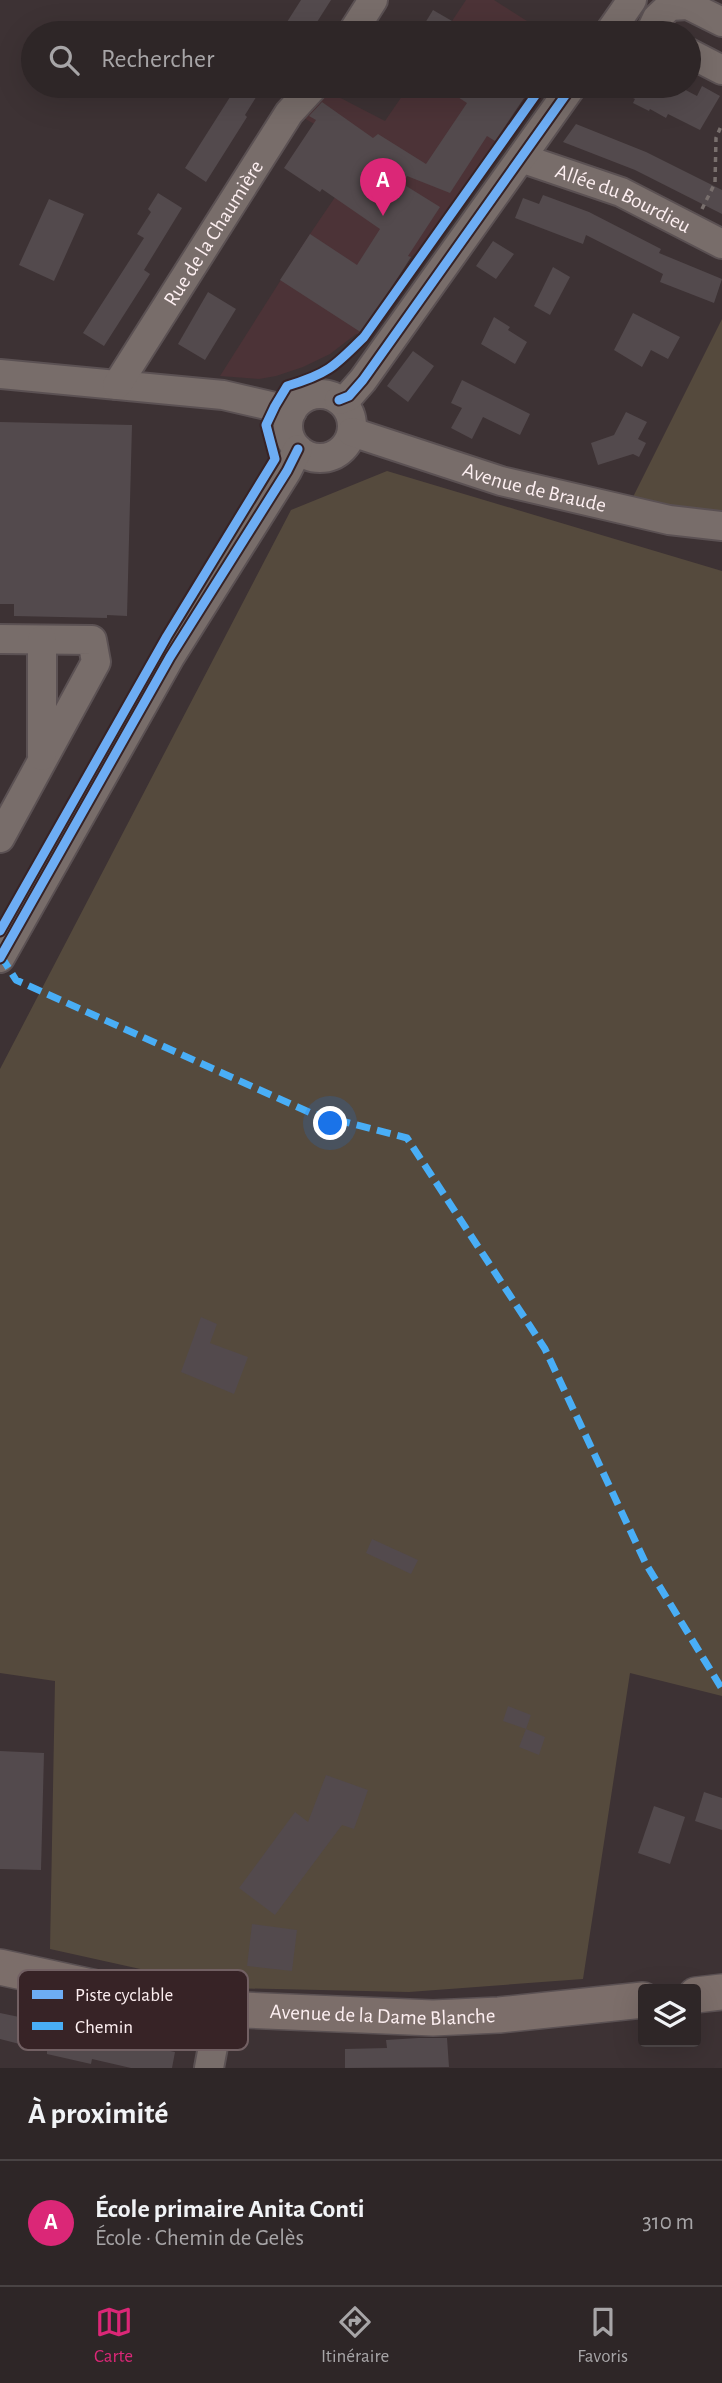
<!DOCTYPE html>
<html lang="fr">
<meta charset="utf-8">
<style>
:root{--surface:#2e2627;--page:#362e2f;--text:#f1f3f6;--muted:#a7a5a7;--line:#494344;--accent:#db2777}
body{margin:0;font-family:"Alegreya Sans",sans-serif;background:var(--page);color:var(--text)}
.controls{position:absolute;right:21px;bottom:21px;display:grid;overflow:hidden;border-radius:7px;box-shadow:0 7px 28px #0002}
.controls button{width:63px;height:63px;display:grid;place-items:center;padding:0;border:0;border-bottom:2px solid var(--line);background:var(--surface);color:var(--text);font:35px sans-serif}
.you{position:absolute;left:331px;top:1124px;width:24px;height:24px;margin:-18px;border:5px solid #fff;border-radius:50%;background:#1a73e8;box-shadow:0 0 0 10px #1a73e833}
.badge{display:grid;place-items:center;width:46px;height:46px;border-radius:50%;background:var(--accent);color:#fff;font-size:23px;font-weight:700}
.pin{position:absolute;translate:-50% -58px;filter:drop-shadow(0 2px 4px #0008)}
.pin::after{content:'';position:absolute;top:37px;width:24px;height:21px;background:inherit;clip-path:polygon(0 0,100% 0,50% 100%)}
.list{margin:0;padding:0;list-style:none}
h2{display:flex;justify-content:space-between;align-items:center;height:91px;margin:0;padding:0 28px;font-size:30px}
h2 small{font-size:23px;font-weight:400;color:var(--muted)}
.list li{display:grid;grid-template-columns:46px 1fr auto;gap:21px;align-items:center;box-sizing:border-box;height:126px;padding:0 28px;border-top:2px solid var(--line)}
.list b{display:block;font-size:26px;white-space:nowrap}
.list p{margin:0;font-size:23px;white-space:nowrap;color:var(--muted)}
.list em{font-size:23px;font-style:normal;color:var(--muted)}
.icon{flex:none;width:38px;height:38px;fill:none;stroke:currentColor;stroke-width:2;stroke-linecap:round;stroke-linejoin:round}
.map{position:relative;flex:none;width:722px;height:2068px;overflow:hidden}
.search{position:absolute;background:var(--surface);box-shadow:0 7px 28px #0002;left:21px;right:21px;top:21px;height:77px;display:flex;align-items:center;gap:18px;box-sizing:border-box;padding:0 24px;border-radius:38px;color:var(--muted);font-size:26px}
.sheet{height:217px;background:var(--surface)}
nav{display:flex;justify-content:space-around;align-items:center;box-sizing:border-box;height:98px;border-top:2px solid var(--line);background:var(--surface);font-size:19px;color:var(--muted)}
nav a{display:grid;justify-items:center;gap:4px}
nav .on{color:var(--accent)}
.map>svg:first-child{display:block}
.built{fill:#4c3337}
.green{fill:#554a3d}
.building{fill:#534a4d}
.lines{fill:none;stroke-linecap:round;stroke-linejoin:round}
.minor-casing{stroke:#5b5153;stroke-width:32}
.major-casing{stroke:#5b5153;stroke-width:38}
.path{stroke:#786f6d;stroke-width:3.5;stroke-dasharray:5 5;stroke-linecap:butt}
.minor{stroke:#786d6a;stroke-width:28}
.major{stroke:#7c6e6a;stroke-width:35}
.quiet{stroke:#49aef6;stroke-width:7;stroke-dasharray:14 7;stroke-linecap:butt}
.cycleway-casing{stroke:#372326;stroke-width:13}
.cycleway{stroke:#6dadf4;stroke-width:9}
.labels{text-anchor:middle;stroke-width:7;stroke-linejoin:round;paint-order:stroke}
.street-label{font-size:21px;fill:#fdeff1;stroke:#372326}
.key{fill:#372326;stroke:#726063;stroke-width:2}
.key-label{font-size:19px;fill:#fdeff1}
</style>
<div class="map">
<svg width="722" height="2068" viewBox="0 0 722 2068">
<rect width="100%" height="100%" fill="#3d3234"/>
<g class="built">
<polygon points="466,0 494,0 546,33 444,33"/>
<polygon points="409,86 532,86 425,246 411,257 362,333 356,334 330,354 303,367 276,376 259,379 220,376 310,234 365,153 302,117 329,92 385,121"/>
</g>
<g class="green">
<polygon points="722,319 722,514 631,501"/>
<polygon points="387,471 722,571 722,1696 630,1673 583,1979 409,1992 226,1988 50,1949 55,1681 0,1673 0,1069 291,510"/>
</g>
<g class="building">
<polygon points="301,0 331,0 310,33 280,33"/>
<polygon points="433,10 452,21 444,33 419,33"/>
<polygon points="237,86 263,86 245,115 247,117 206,182 185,168"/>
<polygon points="441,86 532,86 495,141 487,136 450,193 407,176 403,184 440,207 408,256 411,257 362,333 280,280 310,234 357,265 380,229 322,189 320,192 284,168 316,120 309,116 322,102 373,138 378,134 426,164 467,103"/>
<polygon points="609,86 678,86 697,96 702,86 720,96 700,130 668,114 666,118 650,109 649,111 633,103 635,99"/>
<polygon points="576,124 646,152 722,190 722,214 635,170 563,142"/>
<polygon points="158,193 182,208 144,270 150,274 104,346 83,333 144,238 137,234 151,212 148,209"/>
<polygon points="543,195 589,212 661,249 659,253 722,279 714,303 660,282 663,274 586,235 583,244 515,218 523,198 539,204"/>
<polygon points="49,199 84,214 54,281 19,265"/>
<polygon points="493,241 514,254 496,279 476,266"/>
<polygon points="553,267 570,277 550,315 534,306"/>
<polygon points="208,292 236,309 205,360 178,344"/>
<polygon points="633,313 680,337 668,359 651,350 642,367 614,350"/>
<polygon points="494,317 510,327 508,330 527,342 515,364 481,344"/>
<polygon points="413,351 434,366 408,402 387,386"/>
<polygon points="462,380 530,414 520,435 483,417 472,439 451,428 462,408 451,403"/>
<polygon points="626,412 647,422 638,439 646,443 639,457 633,454 598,465 591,443 614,435"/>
<polygon points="0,422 132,425 127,616 107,615 107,618 14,616 14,604 0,604"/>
<polygon points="201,1317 217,1324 210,1343 248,1357 234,1394 181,1372"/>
<polygon points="372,1539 418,1560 411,1574 366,1553"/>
<polygon points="508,1706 531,1715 526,1729 503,1721"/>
<polygon points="526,1729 545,1737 539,1755 519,1747"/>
<polygon points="0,1751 44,1753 41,1870 0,1869"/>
<polygon points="326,1775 368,1790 354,1829 342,1825 275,1915 239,1888 295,1812 308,1822"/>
<polygon points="704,1792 722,1798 722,1830 695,1821"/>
<polygon points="654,1806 685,1817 670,1864 638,1853"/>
<polygon points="252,1924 297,1930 292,1971 247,1966"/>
<polygon points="0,2013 53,2024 52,2028 96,2038 97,2035 175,2052 172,2068 131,2068 92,2059 91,2064 47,2054 47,2051 0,2039"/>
<polygon points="418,2038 447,2038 449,2067 345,2068 345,2049 387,2048 386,2040"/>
</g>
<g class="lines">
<g class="minor-casing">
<g id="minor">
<polyline points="352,33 373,0"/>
<polyline points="609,33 632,0"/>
<polyline points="650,33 657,18 670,6 688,5 722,22"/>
<polyline points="689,53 722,70"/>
<path id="s1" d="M521 158 621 192 722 244"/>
<polyline points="0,374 223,395 292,411"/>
<path id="s2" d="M117 385 289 113 314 86"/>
<circle cx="320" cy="426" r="32"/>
<polyline points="339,400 349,396 363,380 572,86"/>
<path id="s3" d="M352 432 501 481 669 520 722 526"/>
<polyline points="0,639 92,640 96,662 0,838"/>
<polyline points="42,640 42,756"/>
<polyline points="0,958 170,657 287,471 298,449"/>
<polyline points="209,2068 220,2009"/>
</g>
</g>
<g class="major-casing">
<g id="major">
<path id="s4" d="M0 1967 170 2004 220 2009 433 2018 499 2015 643 2000"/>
<polyline points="696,1995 722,1992"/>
</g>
</g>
<polyline class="path" points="702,209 715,183 716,138 722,124"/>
<use href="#minor" class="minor"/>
<use href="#major" class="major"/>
<polyline class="quiet" points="1,956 16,980 311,1113 407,1138 545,1349 646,1564 722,1689"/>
<g class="cycleway-casing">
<g id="cycleway">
<polyline points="339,400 349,396 363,380 572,86"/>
<path d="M0 931 167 636 275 459 266 425 275 406 287 386C328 374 335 366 364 337L542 86"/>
<polyline points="0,958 170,657 287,471 298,449"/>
</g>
</g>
<use href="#cycleway" class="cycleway"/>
</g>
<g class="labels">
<g class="street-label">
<text dy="7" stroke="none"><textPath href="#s1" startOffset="110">Allée du Bourdieu</textPath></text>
<text dy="7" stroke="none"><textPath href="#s2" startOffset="180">Rue de la Chaumière</textPath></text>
<text dy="7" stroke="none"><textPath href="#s3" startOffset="191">Avenue de Braude</textPath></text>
<text dy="7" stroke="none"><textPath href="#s4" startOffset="387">Avenue de la Dame Blanche</textPath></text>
</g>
</g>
<rect x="18" y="1970" width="230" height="80" rx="10" class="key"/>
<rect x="32" y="1990" width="31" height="9" fill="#6dadf4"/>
<rect x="32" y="2022" width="31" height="8" fill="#49aef6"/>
<g class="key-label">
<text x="75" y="2001">Piste cyclable</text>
<text x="75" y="2033">Chemin</text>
</g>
</svg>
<div class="controls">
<button><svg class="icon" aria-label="layers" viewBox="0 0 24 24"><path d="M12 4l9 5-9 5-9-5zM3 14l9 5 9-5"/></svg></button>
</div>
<div class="you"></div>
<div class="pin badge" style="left:383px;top:216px">A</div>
<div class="search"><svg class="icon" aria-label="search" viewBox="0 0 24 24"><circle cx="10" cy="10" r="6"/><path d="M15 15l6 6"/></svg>Rechercher</div>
</div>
<section class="sheet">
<h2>À proximité<small></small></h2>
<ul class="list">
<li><span class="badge">A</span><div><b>École primaire Anita Conti</b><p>École · Chemin de Gelès</p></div><em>310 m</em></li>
</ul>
</section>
<nav>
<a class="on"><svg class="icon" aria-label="map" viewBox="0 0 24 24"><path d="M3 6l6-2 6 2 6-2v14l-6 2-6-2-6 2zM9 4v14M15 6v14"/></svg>Carte</a>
<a><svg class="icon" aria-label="directions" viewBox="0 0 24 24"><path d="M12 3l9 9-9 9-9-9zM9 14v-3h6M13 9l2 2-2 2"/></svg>Itinéraire</a>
<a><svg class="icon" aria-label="saved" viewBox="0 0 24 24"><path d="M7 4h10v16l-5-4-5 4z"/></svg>Favoris</a>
</nav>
